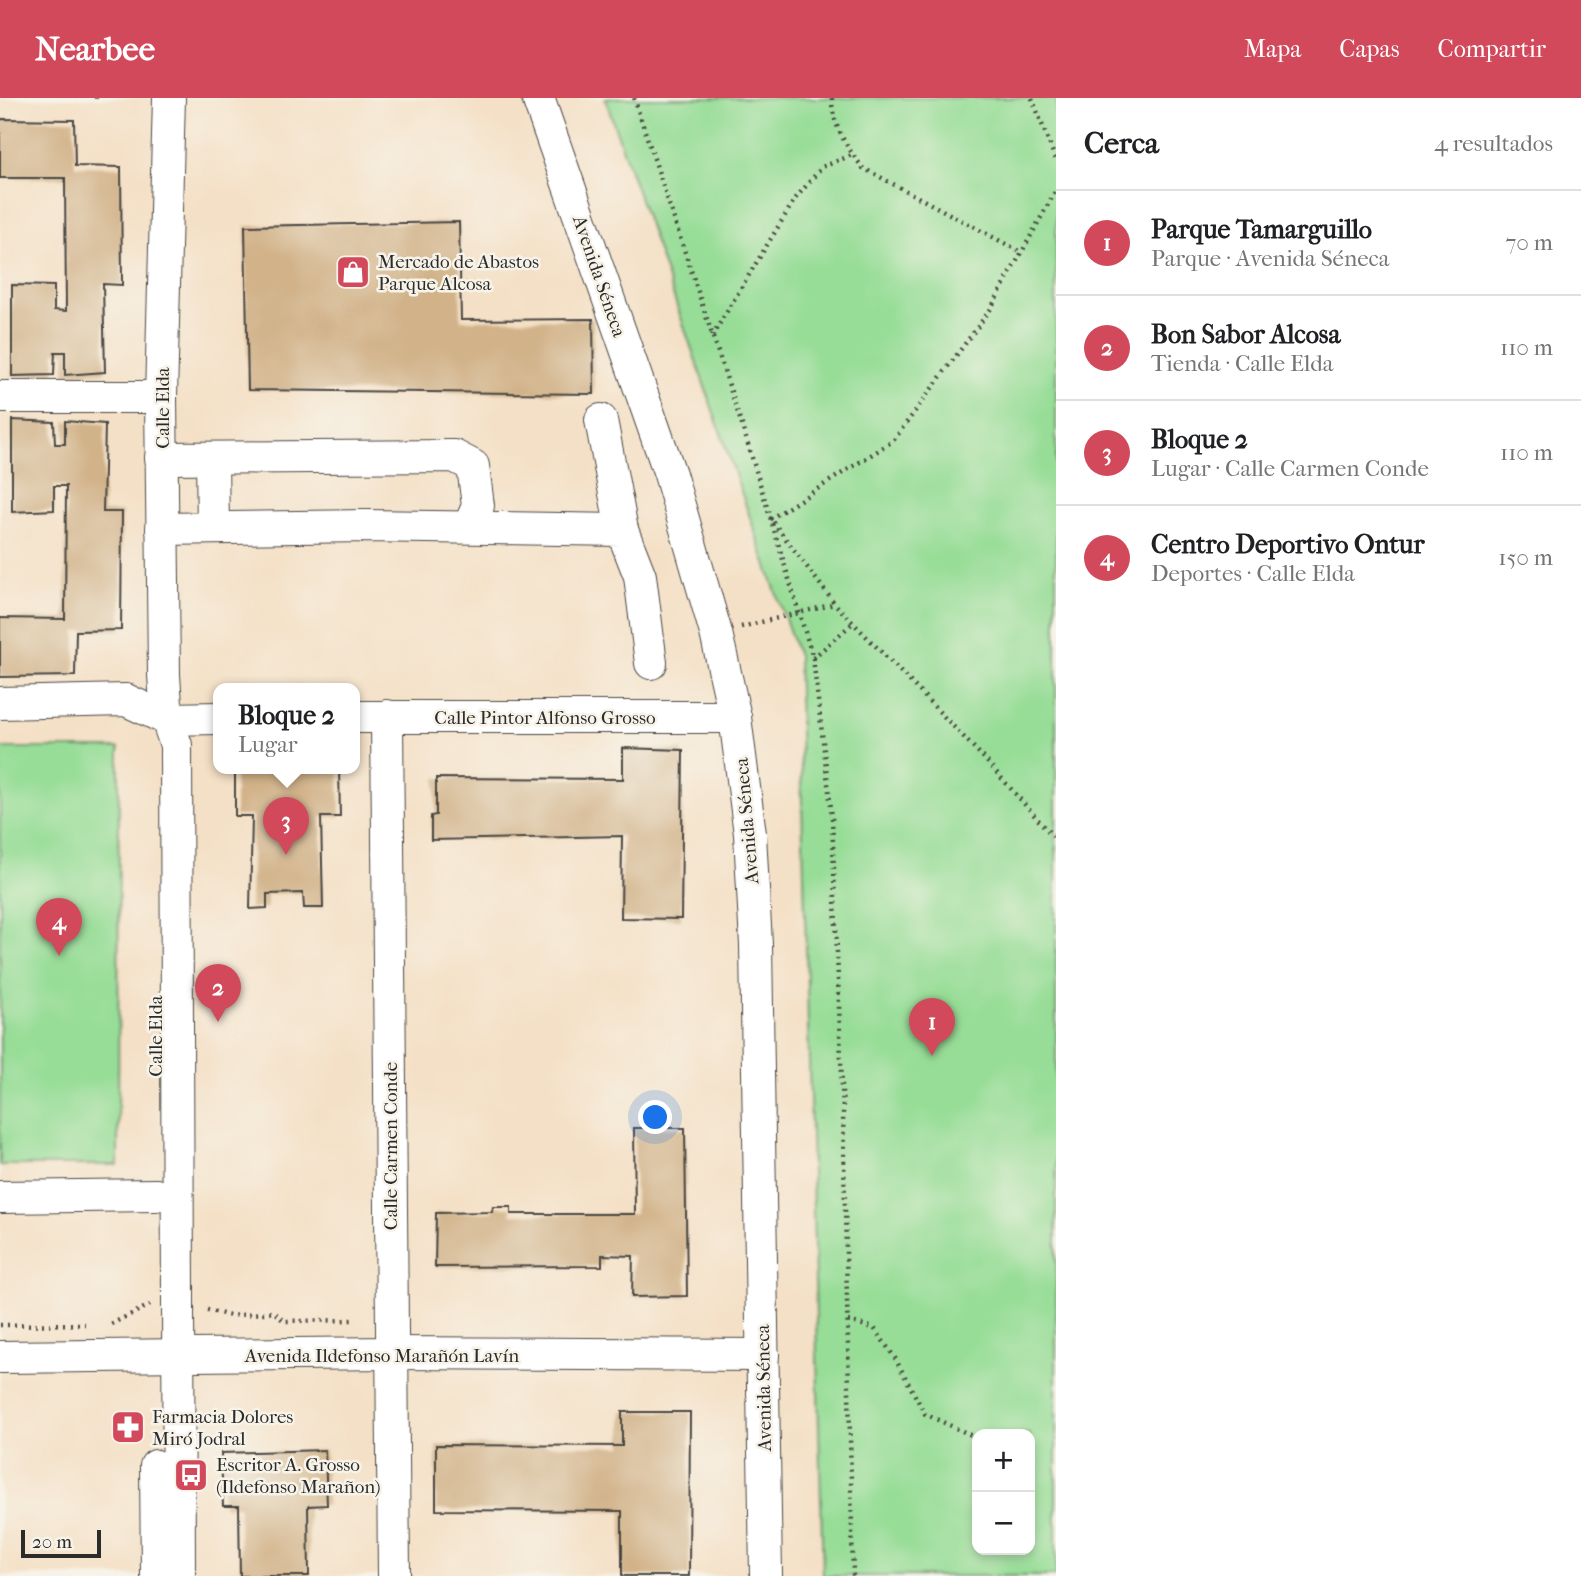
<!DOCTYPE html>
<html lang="es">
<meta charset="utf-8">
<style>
:root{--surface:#fff;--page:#f6f6f6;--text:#202124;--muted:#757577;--line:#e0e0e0;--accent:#d1495b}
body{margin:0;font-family:"IM FELL French Canon",serif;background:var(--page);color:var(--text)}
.controls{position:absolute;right:21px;bottom:21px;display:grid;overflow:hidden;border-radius:14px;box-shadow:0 4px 10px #0003}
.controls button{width:63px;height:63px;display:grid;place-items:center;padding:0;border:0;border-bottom:2px solid var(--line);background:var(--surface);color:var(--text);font:35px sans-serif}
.scale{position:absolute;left:21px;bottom:18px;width:80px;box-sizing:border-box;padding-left:7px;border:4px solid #2b2b2b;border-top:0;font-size:19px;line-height:24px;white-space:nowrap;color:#2b2b2b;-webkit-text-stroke:5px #f7f3e8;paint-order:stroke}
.you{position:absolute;left:656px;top:1020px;width:24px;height:24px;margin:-18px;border:5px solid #fff;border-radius:50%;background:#1a73e8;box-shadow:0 0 0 10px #1a73e833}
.badge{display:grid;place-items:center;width:46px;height:46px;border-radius:50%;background:var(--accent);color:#fff;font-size:23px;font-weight:700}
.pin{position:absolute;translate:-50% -58px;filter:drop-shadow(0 2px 4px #0008)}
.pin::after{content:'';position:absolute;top:37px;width:24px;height:21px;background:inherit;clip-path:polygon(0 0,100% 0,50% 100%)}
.popup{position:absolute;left:213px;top:585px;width:147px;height:91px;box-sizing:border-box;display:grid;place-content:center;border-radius:14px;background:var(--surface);filter:drop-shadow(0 2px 5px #0005);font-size:23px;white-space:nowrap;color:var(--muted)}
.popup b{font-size:26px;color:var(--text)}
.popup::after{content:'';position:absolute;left:50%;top:100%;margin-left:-14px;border:14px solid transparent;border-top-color:var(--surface)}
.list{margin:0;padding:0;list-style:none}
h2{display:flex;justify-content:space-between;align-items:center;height:91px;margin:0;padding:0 28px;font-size:30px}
h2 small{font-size:23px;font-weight:400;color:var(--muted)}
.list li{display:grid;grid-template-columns:46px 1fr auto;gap:21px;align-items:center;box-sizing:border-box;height:105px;padding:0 28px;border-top:2px solid var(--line)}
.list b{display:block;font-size:26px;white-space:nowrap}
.list p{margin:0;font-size:23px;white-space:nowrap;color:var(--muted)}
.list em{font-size:23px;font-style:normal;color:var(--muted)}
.map{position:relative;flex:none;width:1056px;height:1478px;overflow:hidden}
header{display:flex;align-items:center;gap:42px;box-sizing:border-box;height:98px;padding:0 35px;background:var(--accent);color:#fff}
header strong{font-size:33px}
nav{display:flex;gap:38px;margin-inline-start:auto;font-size:24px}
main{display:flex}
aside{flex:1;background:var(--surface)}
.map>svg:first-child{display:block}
.green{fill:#97dd97;stroke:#618461;stroke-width:2;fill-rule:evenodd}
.building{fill:#d1b289}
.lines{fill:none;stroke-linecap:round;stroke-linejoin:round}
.minor-casing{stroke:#494642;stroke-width:34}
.path{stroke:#494642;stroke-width:4.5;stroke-dasharray:2 5;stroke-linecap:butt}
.minor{stroke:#fff;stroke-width:32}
.labels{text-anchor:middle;stroke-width:5;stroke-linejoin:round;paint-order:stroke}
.poi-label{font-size:19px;fill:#2b2b2b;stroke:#f7f3e8;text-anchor:start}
.street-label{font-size:19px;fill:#2b2b2b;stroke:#f7f3e8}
</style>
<header>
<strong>Nearbee</strong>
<nav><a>Mapa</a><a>Capas</a><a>Compartir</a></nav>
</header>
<main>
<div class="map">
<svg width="1056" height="1478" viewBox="0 0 1056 1478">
<rect width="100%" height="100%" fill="#f7f3e8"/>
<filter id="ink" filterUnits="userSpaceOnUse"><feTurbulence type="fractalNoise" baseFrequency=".0143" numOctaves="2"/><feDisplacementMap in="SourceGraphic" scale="14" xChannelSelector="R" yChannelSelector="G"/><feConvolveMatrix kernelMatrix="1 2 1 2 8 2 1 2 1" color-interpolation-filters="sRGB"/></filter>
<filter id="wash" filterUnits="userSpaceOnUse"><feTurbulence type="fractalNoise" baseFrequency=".00686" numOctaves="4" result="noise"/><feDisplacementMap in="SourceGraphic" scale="28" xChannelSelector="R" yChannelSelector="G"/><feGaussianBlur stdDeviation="1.57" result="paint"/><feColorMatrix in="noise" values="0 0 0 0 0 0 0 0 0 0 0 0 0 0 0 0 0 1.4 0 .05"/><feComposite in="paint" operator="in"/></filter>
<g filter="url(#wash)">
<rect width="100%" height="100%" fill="#f4e0c6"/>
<g class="green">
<path d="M605 0H1056V1478H823L798 558ZM977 1336H1030V1452H977Z"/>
<polygon points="0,650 119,650 118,1067 0,1067"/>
</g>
<g id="blocks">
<g class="building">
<polygon points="0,21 74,22 75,68 121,69 122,187 103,186 105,274 65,277 65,254 55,254 54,277 12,278 12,187 54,188 54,212 66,213 65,80 0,80"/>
<polygon points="459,124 461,222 593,221 594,296 248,292 245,128"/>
<polygon points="12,322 54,324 55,346 65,346 65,323 105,326 103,414 122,414 121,532 76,533 75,578 0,579 0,520 65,521 66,388 54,388 54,412 12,414"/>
<polygon points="623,650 683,652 681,821 621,820 622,738 431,742 431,718 436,717 436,680 623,681"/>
<polygon points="235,671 339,671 340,719 321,719 323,810 304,810 303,795 267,796 267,810 250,811 252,718 235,718"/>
<polygon points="634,1030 685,1030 687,1198 632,1199 633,1158 602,1157 602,1168 435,1169 436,1115 492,1114 493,1109 511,1109 511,1116 635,1116"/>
<polygon points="622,1314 690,1314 689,1478 622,1478 622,1413 436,1412 436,1347 622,1348"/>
<polygon points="325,1352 327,1407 308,1408 309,1478 240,1478 239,1408 223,1408 221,1355"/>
</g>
</g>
</g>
<g filter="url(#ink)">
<use href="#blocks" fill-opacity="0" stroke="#494642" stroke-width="2"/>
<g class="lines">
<g class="minor-casing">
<g id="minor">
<polyline points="169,0 161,299 164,577 167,621 176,647 179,1478"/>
<polyline points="538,0 670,376 716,535 735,619 750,736 756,847 766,1478"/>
<polyline points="0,299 161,299"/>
<polyline points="601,322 622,432"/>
<polyline points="161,360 454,358 473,368 478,408 469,429"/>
<polyline points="212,360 213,430"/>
<polyline points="162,431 366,428 622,432 640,478 651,565"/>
<polyline points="0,605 126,602 167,621 218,620"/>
<polyline points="387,618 394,1478"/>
<polyline points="354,619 735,619"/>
<polyline points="0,1099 156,1097"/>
<polyline points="0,1259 392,1255 763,1257"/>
<polyline points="156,1368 157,1478"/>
</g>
</g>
<g class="path">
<polyline points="634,0 743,330 813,560 832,719 843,1015 853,1478"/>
<path d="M832 0C831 26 848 51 863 70L1021 154"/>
<polyline points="1032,0 1056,63"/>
<polyline points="96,1 96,0"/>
<polyline points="712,238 795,101 822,69 852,57"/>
<polyline points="770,421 893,343 990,212 1056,92"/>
<polyline points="773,424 835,506 982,658 1056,742"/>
<polyline points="741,529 835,506"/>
<polyline points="813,560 854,524"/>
<polyline points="207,1212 231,1218 274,1214 284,1223 356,1222"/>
<polyline points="848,1223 874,1230 895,1260 925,1316 973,1338"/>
<polyline points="111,1226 150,1207"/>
<polyline points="0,1227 85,1226"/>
</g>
<use href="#minor" class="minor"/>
</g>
</g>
<defs>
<g id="shop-square" transform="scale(1.75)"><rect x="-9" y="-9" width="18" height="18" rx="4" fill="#d1495b" stroke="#f7f3e8"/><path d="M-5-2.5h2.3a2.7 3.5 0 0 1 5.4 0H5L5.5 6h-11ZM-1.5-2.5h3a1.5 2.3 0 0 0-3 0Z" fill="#fff"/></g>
<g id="pharmacy-square" transform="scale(1.75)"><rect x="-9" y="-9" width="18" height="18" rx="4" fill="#d1495b" stroke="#f7f3e8"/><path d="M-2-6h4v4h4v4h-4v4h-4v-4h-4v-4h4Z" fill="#fff"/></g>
<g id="bus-square" transform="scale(1.75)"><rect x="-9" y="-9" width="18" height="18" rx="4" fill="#d1495b" stroke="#f7f3e8"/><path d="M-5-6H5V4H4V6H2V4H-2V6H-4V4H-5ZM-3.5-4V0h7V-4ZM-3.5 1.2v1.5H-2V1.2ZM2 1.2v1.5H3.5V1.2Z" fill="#fff"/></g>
</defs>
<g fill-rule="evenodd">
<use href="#shop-square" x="353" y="174"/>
<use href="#pharmacy-square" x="128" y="1329"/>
<use href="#bus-square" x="191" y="1377"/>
</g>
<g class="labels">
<g class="poi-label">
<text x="378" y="170">Mercado de Abastos<tspan x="378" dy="22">Parque Alcosa</tspan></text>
<text x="152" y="1325">Farmacia Dolores<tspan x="152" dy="22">Miró Jodral</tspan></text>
<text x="216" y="1373">Escritor A. Grosso<tspan x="216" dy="22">(Ildefonso Marañon)</tspan></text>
</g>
<g class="street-label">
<text transform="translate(600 178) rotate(71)" y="7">Avenida Séneca</text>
<text transform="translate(162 310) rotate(-90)" y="7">Calle Elda</text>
<text x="545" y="626">Calle Pintor Alfonso Grosso</text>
<text transform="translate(746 723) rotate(-95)" y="7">Avenida Séneca</text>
<text transform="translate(155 938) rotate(-90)" y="7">Calle Elda</text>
<text transform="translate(390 1048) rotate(-90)" y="7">Calle Carmen Conde</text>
<text x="382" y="1264">Avenida Ildefonso Marañón Lavín</text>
<text transform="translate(763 1290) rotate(-91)" y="7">Avenida Séneca</text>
</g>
</g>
</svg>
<div class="controls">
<button>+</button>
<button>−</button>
</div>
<div class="scale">20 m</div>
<div class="you"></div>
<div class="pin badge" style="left:932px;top:958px">1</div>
<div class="pin badge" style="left:218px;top:924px">2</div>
<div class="pin badge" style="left:286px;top:757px">3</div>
<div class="popup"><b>Bloque 2</b>Lugar</div>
<div class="pin badge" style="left:59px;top:858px">4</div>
</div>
<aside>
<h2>Cerca<small>4 resultados</small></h2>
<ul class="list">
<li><span class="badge">1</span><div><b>Parque Tamarguillo</b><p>Parque · Avenida Séneca</p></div><em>70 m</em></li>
<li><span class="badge">2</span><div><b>Bon Sabor Alcosa</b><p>Tienda · Calle Elda</p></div><em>110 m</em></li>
<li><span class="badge">3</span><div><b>Bloque 2</b><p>Lugar · Calle Carmen Conde</p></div><em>110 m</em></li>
<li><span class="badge">4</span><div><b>Centro Deportivo Ontur</b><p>Deportes · Calle Elda</p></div><em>150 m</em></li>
</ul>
</aside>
</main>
